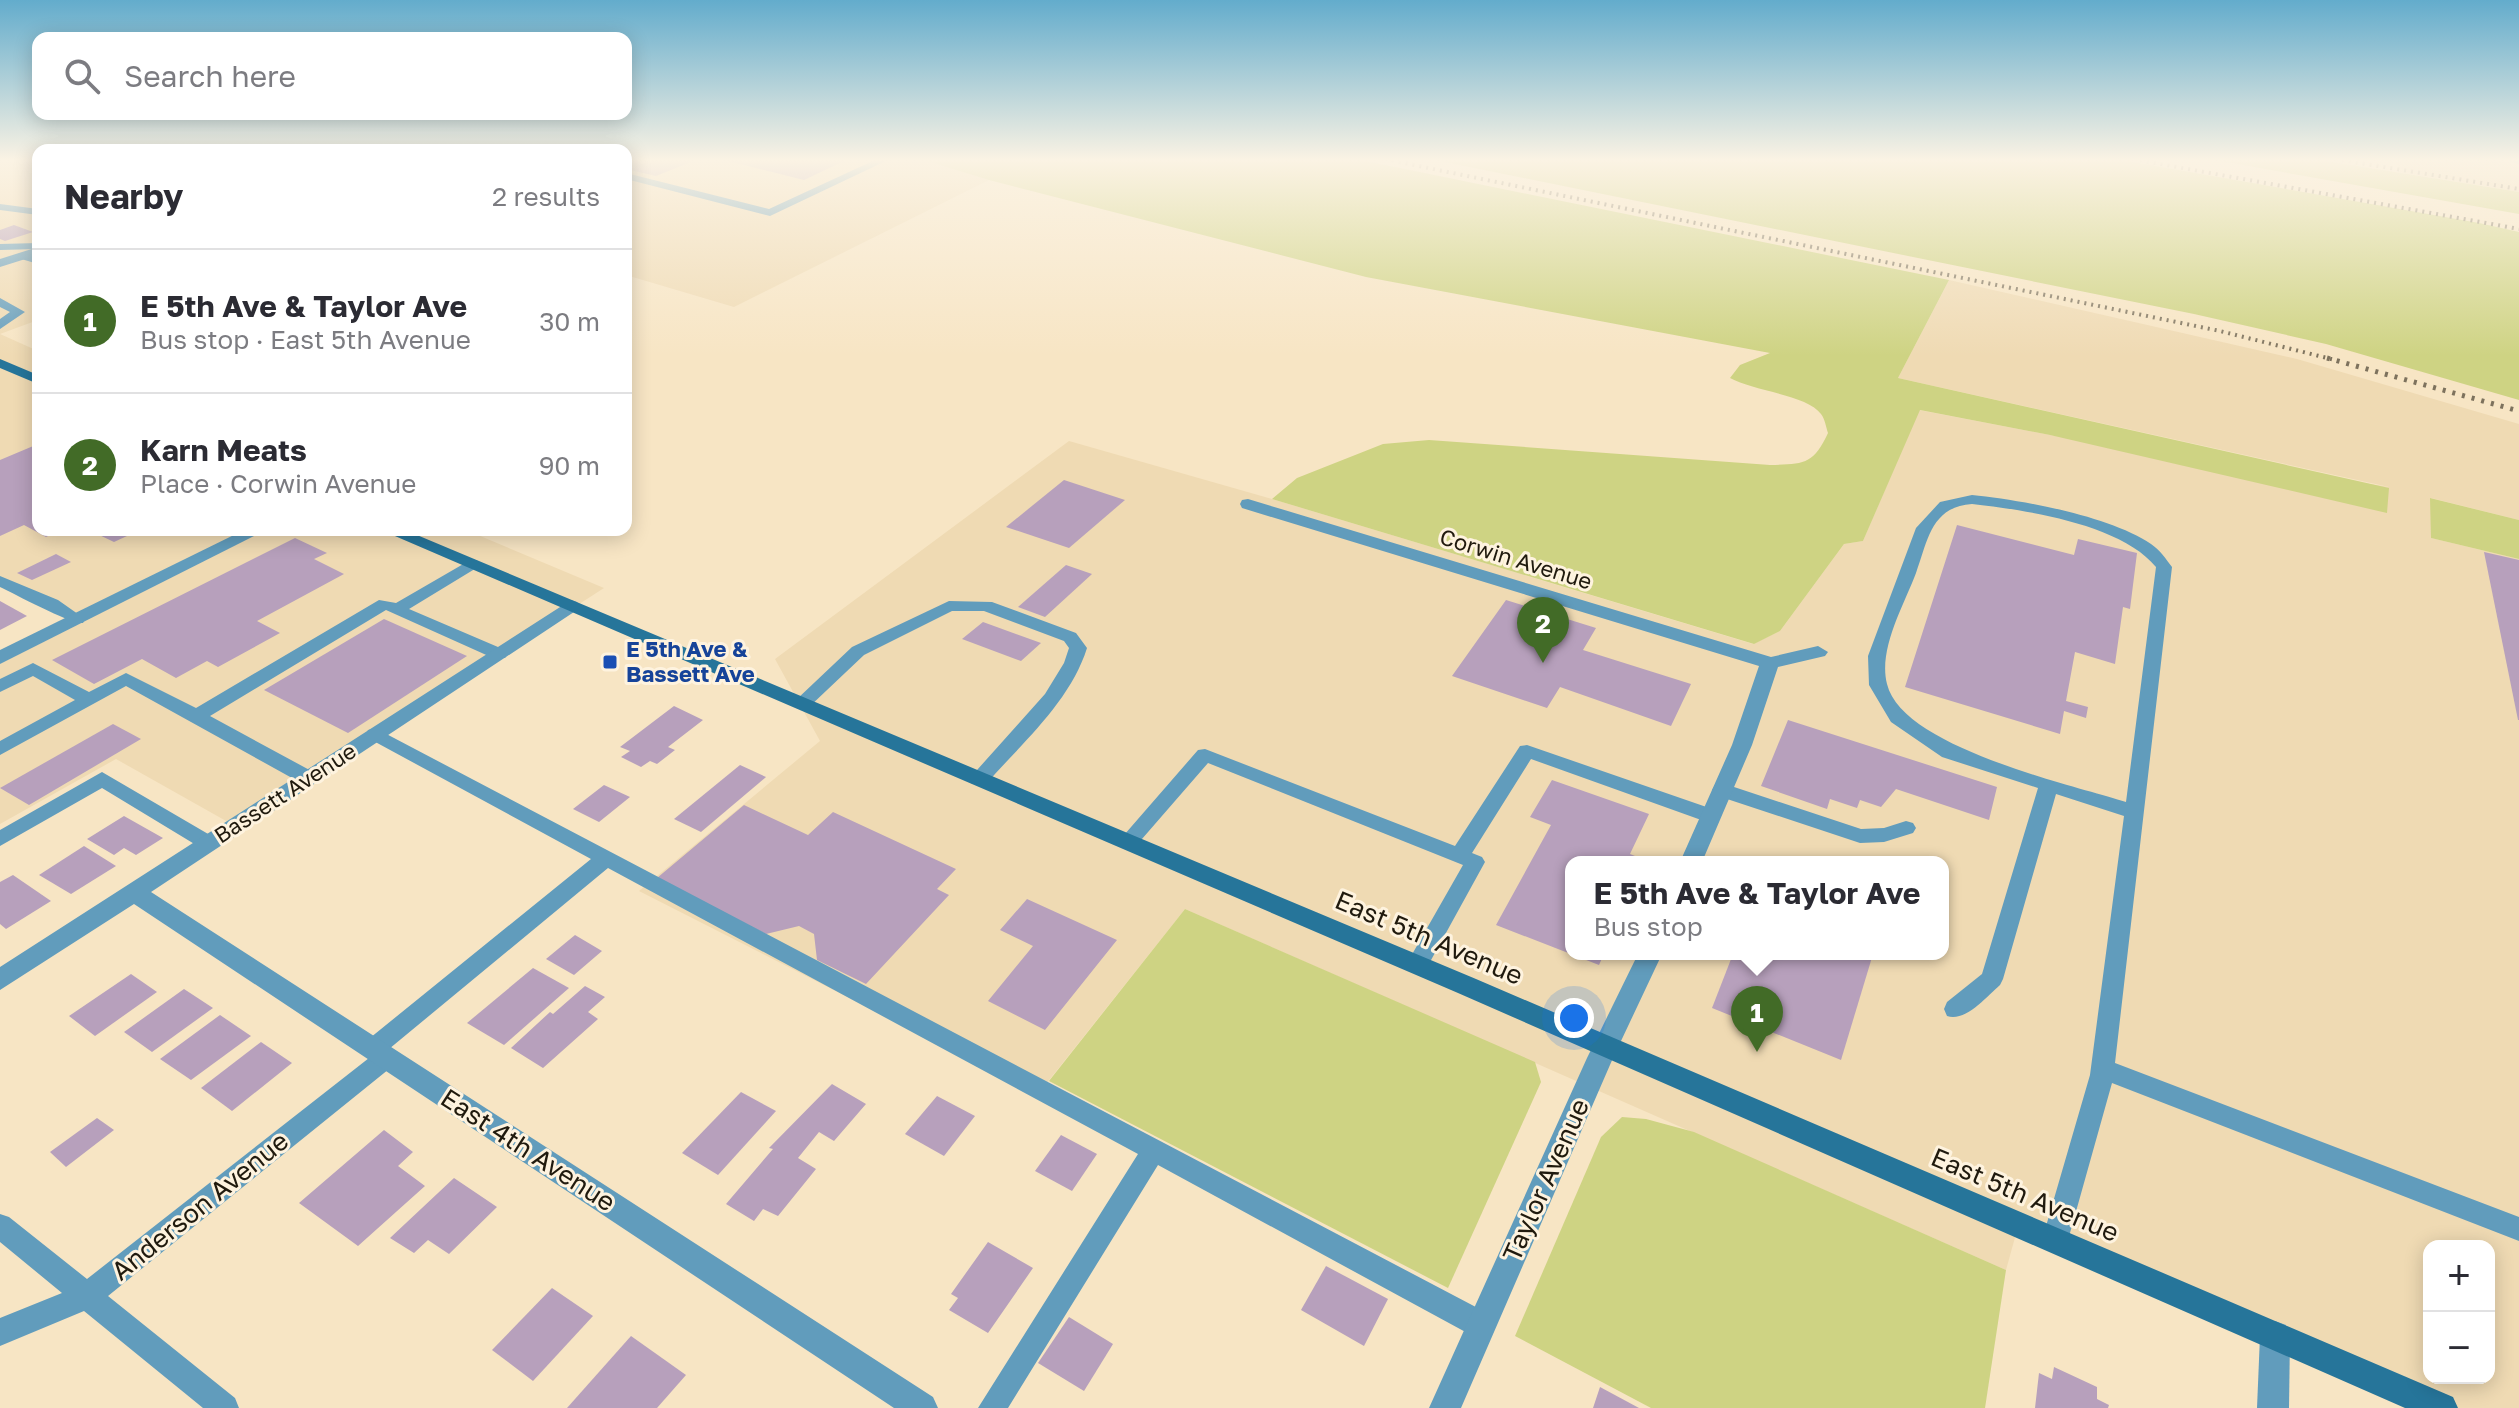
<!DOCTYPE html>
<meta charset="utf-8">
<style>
:root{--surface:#fff;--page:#f2f2f3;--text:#2b2b33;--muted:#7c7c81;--line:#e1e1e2;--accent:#426b27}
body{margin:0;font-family:"Golos Text",sans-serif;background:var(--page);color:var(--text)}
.controls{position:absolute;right:24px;bottom:24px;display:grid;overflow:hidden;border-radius:16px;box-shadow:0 4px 20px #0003}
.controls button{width:72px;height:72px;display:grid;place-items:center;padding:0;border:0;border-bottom:2px solid var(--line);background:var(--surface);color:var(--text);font:40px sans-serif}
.you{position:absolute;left:1574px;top:1018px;width:28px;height:28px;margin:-20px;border:6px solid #fff;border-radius:50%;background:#1a73e8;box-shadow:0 0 0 12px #1a73e833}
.badge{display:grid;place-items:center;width:52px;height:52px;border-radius:50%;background:var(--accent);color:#fff;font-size:26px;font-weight:700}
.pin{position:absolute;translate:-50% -66px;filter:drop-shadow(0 2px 4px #0008)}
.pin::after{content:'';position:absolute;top:42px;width:28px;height:24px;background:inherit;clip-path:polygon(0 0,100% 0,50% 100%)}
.popup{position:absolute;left:1565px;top:856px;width:384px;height:104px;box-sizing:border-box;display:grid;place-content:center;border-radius:16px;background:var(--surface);filter:drop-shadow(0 2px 6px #0005);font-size:26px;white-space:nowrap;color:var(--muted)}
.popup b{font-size:30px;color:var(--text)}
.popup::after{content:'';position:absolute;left:50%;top:100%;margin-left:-16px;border:16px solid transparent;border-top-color:var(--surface)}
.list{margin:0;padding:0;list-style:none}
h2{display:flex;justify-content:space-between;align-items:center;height:104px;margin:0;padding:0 32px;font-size:34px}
h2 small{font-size:26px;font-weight:400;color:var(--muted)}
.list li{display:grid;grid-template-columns:52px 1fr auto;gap:24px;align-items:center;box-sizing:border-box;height:144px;padding:0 32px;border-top:2px solid var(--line)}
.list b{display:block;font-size:30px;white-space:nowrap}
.list p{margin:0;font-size:26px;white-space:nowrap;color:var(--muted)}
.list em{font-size:26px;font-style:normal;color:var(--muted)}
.icon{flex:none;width:44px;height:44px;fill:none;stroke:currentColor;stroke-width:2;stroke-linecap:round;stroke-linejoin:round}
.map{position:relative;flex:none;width:2519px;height:1408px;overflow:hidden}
.search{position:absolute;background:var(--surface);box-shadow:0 4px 20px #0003;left:32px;top:32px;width:600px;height:88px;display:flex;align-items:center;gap:20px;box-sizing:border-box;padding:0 28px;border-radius:16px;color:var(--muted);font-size:30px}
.panel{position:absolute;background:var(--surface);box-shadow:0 4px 20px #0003;left:32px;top:144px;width:600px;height:392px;border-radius:16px}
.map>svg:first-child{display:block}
.built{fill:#efdab3;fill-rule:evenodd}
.green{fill:#ced383}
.building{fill:#b7a0bc}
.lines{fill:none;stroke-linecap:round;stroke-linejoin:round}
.service{fill:#619cbc;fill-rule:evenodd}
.minor{fill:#619cbc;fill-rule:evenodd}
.tertiary{fill:#619cbc;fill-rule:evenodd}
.secondary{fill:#26759a;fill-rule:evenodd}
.rail-far1{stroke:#7d725d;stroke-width:4;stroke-dasharray:2 5;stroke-linecap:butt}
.rail{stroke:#7d725d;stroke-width:5;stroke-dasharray:3 7;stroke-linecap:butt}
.transit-dot{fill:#1a4fb4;stroke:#fef3df;stroke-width:3}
.labels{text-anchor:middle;stroke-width:6;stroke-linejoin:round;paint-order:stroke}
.street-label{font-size:22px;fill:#201a0e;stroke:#fef3df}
.transit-label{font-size:22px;font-weight:bold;fill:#164399;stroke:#fef3df;text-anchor:start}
.near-street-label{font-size:26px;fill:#201a0e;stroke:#fef3df}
</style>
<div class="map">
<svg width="2519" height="1408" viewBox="0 0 2519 1408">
<rect width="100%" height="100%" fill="#f7e5c4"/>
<g class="built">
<polygon points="0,159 38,159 38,320 0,334"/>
<polygon points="626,159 920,159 989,180 734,307 626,275"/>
<polygon points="2383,159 2519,159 2519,192 2398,172 2398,165"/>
<path d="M1949 280 2297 359 2519 424V520L2431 498V538L2519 559V1408H2457L2019 1223 2006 1270 1185 909 1038 1094 639 891 820 741 775 659 1069 441 1272 499 1753 644 1780 631 1844 544 1863 541 1919 410 2050 435 2389 487 1898 378ZM1571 862H1943V954H1571ZM2429 1246H2489V1378H2429Z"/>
<polygon points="0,334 38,351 38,530 466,530 604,588 235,826 116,759 0,824 0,658 72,622 0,578"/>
</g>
<g class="green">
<path d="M920 159H1356L1949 280 1898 378 2389 488 2387 513 2050 435 1920 410 1863 541 1844 544 1780 631 1754 644 1272 499 1297 478 1383 444 1429 440 1770 465C1804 464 1813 465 1828 433 1826 427 1825 419 1821 414 1808 395 1753 391 1730 378L1740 365 1770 353 1366 277 989 180Z"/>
<polygon points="1430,159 2116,159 2479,223 2519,232 2519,400 2326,344 2194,314"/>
<polygon points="2209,159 2314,159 2513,191 2519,192 2519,214"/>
<polygon points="2430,498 2519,520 2519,559 2431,538"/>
<polygon points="1185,909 1535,1062 1541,1082 1448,1288 1049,1081"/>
<polygon points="1622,1117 1646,1119 1694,1132 2006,1270 1985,1408 1651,1408 1515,1336 1601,1137"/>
</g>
<g class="building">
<polygon points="626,159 698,159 656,176 626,169"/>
<polygon points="837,159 844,161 804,180 724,160"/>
<polygon points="14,225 33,232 5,241 0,239 0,230"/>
<polygon points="38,444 38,530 61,530 46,537 24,525 0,536 0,460"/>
<polygon points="1064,480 1125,500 1069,548 1006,527"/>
<polygon points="1957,525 2074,555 2078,539 2137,553 2130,609 2123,607 2115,664 2075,652 2066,701 2088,707 2086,718 2064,711 2060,734 1905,687"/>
<polygon points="97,530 140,530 114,542 93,532"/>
<polygon points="295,538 327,553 314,559 344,574 257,621 280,633 218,667 207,661 176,678 142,659 94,684 52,660"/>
<polygon points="2484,552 2519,560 2519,720 2518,720"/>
<polygon points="56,554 71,562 32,580 17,573"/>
<polygon points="1066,565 1092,574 1045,617 1018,607"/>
<polygon points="1506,600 1596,628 1583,650 1691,684 1671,726 1560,687 1547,708 1452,676"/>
<polygon points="0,601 27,616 0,630"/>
<polygon points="384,619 467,656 348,733 264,690"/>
<polygon points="983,622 1041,643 1021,661 962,639"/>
<polygon points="674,706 703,720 668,747 675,750 657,764 650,761 641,767 621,757 630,751 620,747"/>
<polygon points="1788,720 1997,787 1989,820 1896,789 1881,807 1860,800 1857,808 1830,799 1827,809 1761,786"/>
<polygon points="113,724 141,739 29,805 0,788"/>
<polygon points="740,765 766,777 701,832 674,819"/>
<polygon points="1552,780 1649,814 1630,854 1650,862 1571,862 1571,954 1604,954 1599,965 1496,925 1551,825 1530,817"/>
<polygon points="604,785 630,797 599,822 573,809"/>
<polygon points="744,805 808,835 833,812 956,869 937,889 949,895 866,984 817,960 814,934 799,926 766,934 657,878"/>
<polygon points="124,816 163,838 136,855 124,848 114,855 87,839"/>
<polygon points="84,846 116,866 71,894 39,875"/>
<polygon points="13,875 51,901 6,929 0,924 0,882"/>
<polygon points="1027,899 1117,940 1045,1030 988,1001 1033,946 1000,930"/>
<polygon points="575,935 602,951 574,975 546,959"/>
<polygon points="1733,954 1873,954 1841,1060 1712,1008"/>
<polygon points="533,968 569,988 504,1045 467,1023"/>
<polygon points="131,974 157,992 95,1036 69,1016"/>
<polygon points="585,986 605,997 588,1012 598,1019 543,1068 511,1048 550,1012 553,1014"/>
<polygon points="184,989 213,1008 152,1052 124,1032"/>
<polygon points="220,1015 251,1036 191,1080 160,1059"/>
<polygon points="261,1042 292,1063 232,1111 201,1088"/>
<polygon points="832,1084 866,1104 834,1141 819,1132 798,1158 816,1169 778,1216 763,1209 754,1221 726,1204 773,1149 769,1148"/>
<polygon points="741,1092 776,1111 718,1175 682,1153"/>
<polygon points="937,1096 975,1116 944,1156 905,1134"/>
<polygon points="97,1118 114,1130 66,1167 50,1152"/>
<polygon points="384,1130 413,1152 398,1166 425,1186 358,1246 299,1203"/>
<polygon points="1061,1135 1097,1154 1072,1191 1035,1171"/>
<polygon points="454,1178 497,1207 449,1254 428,1240 414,1253 390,1238"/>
<polygon points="988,1242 1033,1268 988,1333 949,1310 958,1298 951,1294"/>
<polygon points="1326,1266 1388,1299 1364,1346 1301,1310"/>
<polygon points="552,1288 593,1316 533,1381 492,1350"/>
<polygon points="1069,1317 1113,1344 1084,1391 1038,1363"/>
<polygon points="631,1336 686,1375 657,1408 567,1408"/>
<polygon points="2054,1367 2097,1387 2097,1399 2109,1405 2108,1408 2035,1408 2039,1373 2052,1379"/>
<polygon points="1600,1387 1639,1408 1593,1408"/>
</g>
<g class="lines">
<g class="service">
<polygon points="28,159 38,159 38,164"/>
<polygon points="877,159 890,159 770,216 626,179 626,173 769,209"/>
<polygon points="2506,159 2519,159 2519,164 2508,161"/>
<polygon points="0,204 38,209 38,215 0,210"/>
<polygon points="38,243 38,249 0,250 0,244"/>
<polygon points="22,253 38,257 38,264 18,258 18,254"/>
<polygon points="0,298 25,312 0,329 0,319 10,312 0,307"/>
<path d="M1972 495C2022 500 2110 516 2151 544 2160 550 2166 559 2172 567L2115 1063 2519 1217V1241L2112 1083 2068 1240 2064 1249 2055 1252 2046 1249 2042 1240 2090 1075 2124 816 2056 794 2003 979 2000 985C1986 997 1966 1022 1947 1016L1944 1009 1947 1002 1982 974 2038 788 1942 757 1891 722 1869 685 1868 656 1916 528 1940 502ZM1972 504C2026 510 2121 524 2156 567L2126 802C2069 784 1902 747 1887 684 1878 649 1904 605 1916 573 1928 540 1931 507 1972 504Z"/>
<polygon points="472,559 478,561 480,564 478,567 409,609 505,650 508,654 505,658 493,658 386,610 210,716 315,773 318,778 315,783 301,783 126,686 0,755 0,741 75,700 33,676 0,692 0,679 33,663 89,692 126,673 196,708 379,600 396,603"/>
<path d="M0 576 58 600 85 619 83 623C72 625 15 594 0 587Z"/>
<path d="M949 601 992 602 1076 633 1087 648C1070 702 1022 743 986 784H972L969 779 1045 694 1064 663 1069 648 1064 641 984 611H952L864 655 808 708H796L793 704 796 700 852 647Z"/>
<polygon points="375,728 1491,1315 1495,1325 1491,1335 1481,1339 1471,1335 1158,1165 1008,1408 978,1408 1138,1154 608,868 389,1049 394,1051 398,1058 394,1065 108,1296 235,1398 239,1408 203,1408 84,1311 0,1346 0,1318 62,1293 0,1242 0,1214 9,1217 87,1279 369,1058 365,1056 361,1049 365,1042 591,859 368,738 366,734 368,730"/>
<polygon points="1527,745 1718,811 1721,816 1718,821 1704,821 1531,759 1472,853 1482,857 1485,862 1425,971 1417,974 1409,971 1406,965 1463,865 1208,763 1135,847 1121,847 1118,842 1198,750 1205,749 1455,846 1520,746"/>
<polygon points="102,772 215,838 218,843 215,848 201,848 102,788 0,846 0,830"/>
<polygon points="1722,783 1861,829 1884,828 1906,821 1913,823 1916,828 1913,833 1884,842 1860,843 1715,795 1712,790 1715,785"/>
</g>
<g class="minor">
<polygon points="1248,499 1771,657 1818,646 1828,652 1825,656 1778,667 1752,745 1702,862 1680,862 1732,745 1759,666 1242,508 1240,504 1242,500"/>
<polygon points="244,530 266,530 0,664 0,650"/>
<polygon points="571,600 577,602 580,606 577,610 151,892 933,1397 938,1408 894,1408 134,904 0,990 0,967"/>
<polygon points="1638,954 1662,954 1613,1058 1461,1408 1429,1408 1587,1058"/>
<polygon points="2275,1321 2286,1325 2290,1336 2289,1408 2257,1408 2260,1336 2264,1325"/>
</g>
<polygon class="tertiary" points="38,247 38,255 0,267 0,259"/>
<g class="secondary">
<polygon points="0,359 38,375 38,384 0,368"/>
<polygon points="381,530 405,530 1476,979 2453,1397 2458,1408 2405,1408 1458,993"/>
</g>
<g class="rail-far1">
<polyline points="1385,159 2220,331 2335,360"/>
<polyline points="2133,159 2519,229"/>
<polyline points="2335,159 2519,189"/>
</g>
<polyline class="rail" points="2327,358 2519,411"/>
</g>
<linearGradient id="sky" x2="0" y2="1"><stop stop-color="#63accc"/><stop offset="0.45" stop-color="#fbf3e4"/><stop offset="1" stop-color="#fbf3e4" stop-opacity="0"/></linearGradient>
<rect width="2519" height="356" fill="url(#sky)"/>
<rect class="transit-dot" x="602" y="654" width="16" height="16" rx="4"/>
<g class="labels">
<g class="street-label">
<text transform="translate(1516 559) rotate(17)" y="8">Corwin Avenue</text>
<text transform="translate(285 793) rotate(-33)" y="8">Bassett Avenue</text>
</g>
<g class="transit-label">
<text x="626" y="657">E 5th Ave &amp;<tspan x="626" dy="25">Bassett Ave</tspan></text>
</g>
<g class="near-street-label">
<text transform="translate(1429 938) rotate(23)" y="9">East 5th Avenue</text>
<text transform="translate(528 1150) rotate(33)" y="9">East 4th Avenue</text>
<text transform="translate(1546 1180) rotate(-66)" y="9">Taylor Avenue</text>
<text transform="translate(2025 1195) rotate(23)" y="9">East 5th Avenue</text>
<text transform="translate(200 1206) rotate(-39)" y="9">Anderson Avenue</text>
</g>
</g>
</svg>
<div class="controls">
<button>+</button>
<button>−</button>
</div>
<div class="you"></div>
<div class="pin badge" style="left:1757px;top:1052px">1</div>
<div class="popup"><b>E 5th Ave &amp; Taylor Ave</b>Bus stop</div>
<div class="pin badge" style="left:1543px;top:663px">2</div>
<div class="search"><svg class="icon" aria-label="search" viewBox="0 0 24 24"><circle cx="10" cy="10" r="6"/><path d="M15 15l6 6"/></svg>Search here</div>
<section class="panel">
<h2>Nearby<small>2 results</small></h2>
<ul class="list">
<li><span class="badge">1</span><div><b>E 5th Ave &amp; Taylor Ave</b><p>Bus stop · East 5th Avenue</p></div><em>30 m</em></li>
<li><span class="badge">2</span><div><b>Karn Meats</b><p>Place · Corwin Avenue</p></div><em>90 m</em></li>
</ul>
</section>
</div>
